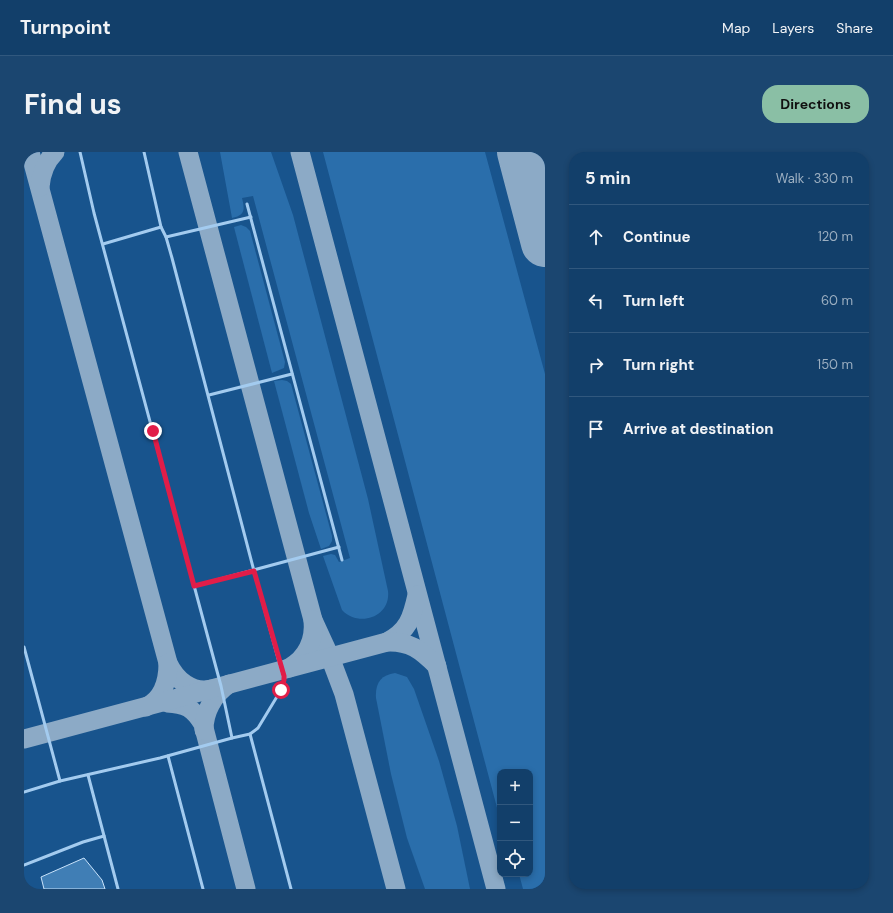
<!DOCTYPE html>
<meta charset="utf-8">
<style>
:root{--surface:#123f6a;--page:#1b4670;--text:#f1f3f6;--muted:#9cafc1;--line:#31587e;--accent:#8abfa5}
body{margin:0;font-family:"DM Sans",sans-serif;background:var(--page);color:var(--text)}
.controls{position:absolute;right:12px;bottom:12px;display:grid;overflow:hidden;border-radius:8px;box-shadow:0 2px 6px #0003}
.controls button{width:36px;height:36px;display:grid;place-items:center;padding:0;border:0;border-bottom:1px solid var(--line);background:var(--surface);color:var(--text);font:20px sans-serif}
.stop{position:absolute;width:12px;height:12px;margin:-9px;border:3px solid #e11d48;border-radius:50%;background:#fff}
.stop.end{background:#e11d48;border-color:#fff;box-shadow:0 1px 4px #0008}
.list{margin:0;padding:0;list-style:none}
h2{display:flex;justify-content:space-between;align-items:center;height:52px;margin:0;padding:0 16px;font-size:17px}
h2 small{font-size:13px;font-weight:400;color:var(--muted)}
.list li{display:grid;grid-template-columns:26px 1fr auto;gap:12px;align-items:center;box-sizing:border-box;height:64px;padding:0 16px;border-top:1px solid var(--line)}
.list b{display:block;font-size:15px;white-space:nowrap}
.list em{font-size:13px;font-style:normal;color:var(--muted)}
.icon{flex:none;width:22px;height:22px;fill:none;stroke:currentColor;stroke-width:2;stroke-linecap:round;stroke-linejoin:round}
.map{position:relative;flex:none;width:521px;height:737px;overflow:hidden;border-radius:16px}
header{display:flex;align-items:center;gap:24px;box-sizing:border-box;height:56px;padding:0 20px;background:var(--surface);border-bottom:1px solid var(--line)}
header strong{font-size:19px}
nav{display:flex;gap:22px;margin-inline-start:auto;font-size:14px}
.intro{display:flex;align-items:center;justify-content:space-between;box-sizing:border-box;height:96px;padding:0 24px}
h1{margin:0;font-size:28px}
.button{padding:10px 18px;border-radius:16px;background:var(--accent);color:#111;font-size:14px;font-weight:700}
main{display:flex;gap:24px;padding:0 24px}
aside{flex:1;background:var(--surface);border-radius:16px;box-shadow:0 2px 6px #0003}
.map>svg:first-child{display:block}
.green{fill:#2a6eab}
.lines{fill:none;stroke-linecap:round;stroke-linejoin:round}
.taxiway{stroke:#8caac6;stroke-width:19}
.runway{stroke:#8caac6;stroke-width:48}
.building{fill:#407eb5;stroke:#c9e3fb}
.service{stroke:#a3cbef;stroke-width:3}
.route{stroke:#e11d48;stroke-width:5}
</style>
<header>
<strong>Turnpoint</strong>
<nav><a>Map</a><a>Layers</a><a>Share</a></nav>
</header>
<div class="intro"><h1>Find us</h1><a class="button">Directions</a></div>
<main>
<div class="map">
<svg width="521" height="737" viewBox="0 0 521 737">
<rect width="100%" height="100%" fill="#18548d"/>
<g class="green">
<path d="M196 0H247L269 63 344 347 364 439C367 465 335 476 318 458L299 404 307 402 311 403 315 410 326 406 229 44 218 46C221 58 221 63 208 66Z"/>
<polygon points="299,0 461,0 521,222 521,737 499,737 495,722 506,722 506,620 476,620 476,667"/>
<polygon points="217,73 222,75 226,79 261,210 260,216 248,221 211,79 210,75"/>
<polygon points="258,228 263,229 267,232 308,384 308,389 305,394 297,397 285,361 250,229"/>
<path d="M371 521 383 525 390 537 415 609 433 674 446 737H401L383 686 367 622 352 546C351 531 357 523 371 521Z"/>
</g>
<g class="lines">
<g class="taxiway">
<path d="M6 0 144 511C152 528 168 542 188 537"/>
<polyline points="164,0 289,468 306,505 320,542 372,737"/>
<polyline points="276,0 472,737"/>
<polyline points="497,0 521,57"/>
<path d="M16 35C17 22 21 10 31 0"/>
<path d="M363 490C384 479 388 466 393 443"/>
<path d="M265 516C283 506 291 488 289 468"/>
<path d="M143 551C162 552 169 556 179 572L222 737"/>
<path d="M122 555C139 547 144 528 144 511"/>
<path d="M180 578C180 560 189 543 205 532"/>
<path d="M0 587 363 490C386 489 397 498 413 514"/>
</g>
<polyline class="runway" points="497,0 521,91"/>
</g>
<polygon class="building" points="60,706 78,728 81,737 20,737 17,725"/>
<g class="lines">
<g class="service">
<polyline points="56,0 70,61 197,534 208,586"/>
<polyline points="223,52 318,408"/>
<polyline points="142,85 227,65"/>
<polyline points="79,92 137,75"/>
<polyline points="185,243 268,222"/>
<polyline points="170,434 315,395"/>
<polyline points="0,495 36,629"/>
<polyline points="226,582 267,737"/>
<polyline points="144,604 179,737"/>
<polyline points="64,623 94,737"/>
<polyline points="0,640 36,629 136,606 208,586 226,582 234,576 257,538 260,528 230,419 148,106 142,85 137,75 120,0"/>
<polyline points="0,713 59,690 80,684"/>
</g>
</g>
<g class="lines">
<polyline class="route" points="129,279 170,434 230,419 260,524 260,528 257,538"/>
</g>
</svg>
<div class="controls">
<button>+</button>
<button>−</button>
<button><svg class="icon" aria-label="locate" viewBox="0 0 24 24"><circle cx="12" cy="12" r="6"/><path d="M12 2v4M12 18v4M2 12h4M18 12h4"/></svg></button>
</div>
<div class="stop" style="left:257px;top:538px"></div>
<div class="stop end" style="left:129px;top:279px"></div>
</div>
<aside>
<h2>5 min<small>Walk · 330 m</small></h2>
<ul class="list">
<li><svg class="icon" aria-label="ahead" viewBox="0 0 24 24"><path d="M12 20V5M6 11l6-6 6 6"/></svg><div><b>Continue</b></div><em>120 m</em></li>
<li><svg class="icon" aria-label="left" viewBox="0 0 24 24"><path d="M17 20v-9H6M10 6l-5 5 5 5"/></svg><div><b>Turn left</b></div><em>60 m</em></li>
<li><svg class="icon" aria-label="right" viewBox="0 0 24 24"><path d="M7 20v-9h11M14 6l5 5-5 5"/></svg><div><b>Turn right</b></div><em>150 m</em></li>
<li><svg class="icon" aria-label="arrive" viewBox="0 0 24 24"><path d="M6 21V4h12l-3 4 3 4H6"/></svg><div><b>Arrive at destination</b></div></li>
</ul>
</aside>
</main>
